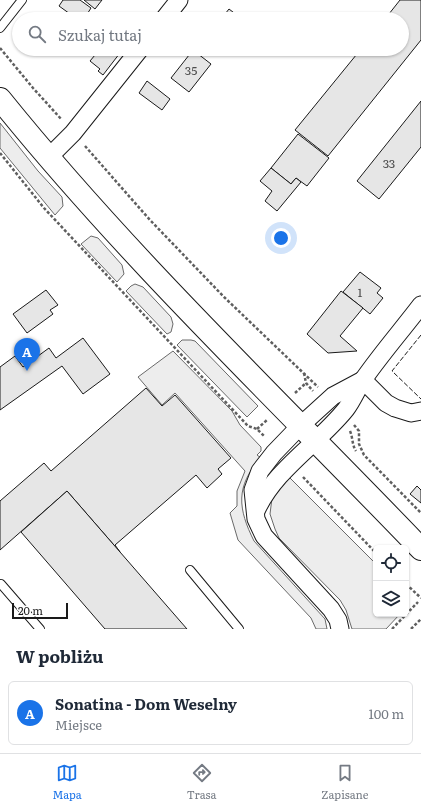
<!DOCTYPE html>
<html lang="pl">
<meta charset="utf-8">
<style>
:root{--surface:#fff;--page:#f2f2f3;--text:#1f2937;--muted:#747a83;--line:#e0e1e3;--accent:#1a73e8}
body{margin:0;font-family:Literata,serif;background:var(--page);color:var(--text)}
.controls{position:absolute;right:12px;bottom:12px;display:grid;overflow:hidden;border-radius:6px;box-shadow:0 1px 3px #0004}
.controls button{width:36px;height:36px;display:grid;place-items:center;padding:0;border:0;border-bottom:1px solid var(--line);background:var(--surface);color:var(--text);font:20px sans-serif}
.scale{position:absolute;left:12px;bottom:10px;width:56px;box-sizing:border-box;padding-left:4px;border:2px solid #1a1a1a;border-top:0;font-size:11px;line-height:14px;white-space:nowrap;color:#1a1a1a;-webkit-text-stroke:3px #fff;paint-order:stroke}
.you{position:absolute;left:281px;top:238px;width:14px;height:14px;margin:-10px;border:3px solid #fff;border-radius:50%;background:#1a73e8;box-shadow:0 0 0 6px #1a73e833}
.badge{display:grid;place-items:center;width:26px;height:26px;border-radius:50%;background:var(--accent);color:#fff;font-size:13px;font-weight:700}
.pin{position:absolute;translate:-50% -33px;filter:drop-shadow(0 1px 2px #0008)}
.pin::after{content:'';position:absolute;top:21px;width:14px;height:12px;background:inherit;clip-path:polygon(0 0,100% 0,50% 100%)}
.list{margin:0;padding:0;list-style:none}
h2{display:flex;justify-content:space-between;align-items:center;height:52px;margin:0;padding:0 16px;font-size:17px}
h2 small{font-size:13px;font-weight:400;color:var(--muted)}
.list li{display:grid;grid-template-columns:26px 1fr auto;gap:12px;align-items:center;box-sizing:border-box;height:64px;margin:0 8px 8px;padding:0 8px;border:1px solid var(--line);border-radius:6px}
.list b{display:block;font-size:15px;white-space:nowrap}
.list p{margin:0;font-size:13px;white-space:nowrap;color:var(--muted)}
.list em{font-size:13px;font-style:normal;color:var(--muted)}
.icon{flex:none;width:22px;height:22px;fill:none;stroke:currentColor;stroke-width:2;stroke-linecap:round;stroke-linejoin:round}
.map{position:relative;flex:none;width:421px;height:629px;overflow:hidden}
.search{position:absolute;background:var(--surface);box-shadow:0 1px 3px #0004;left:12px;right:12px;top:12px;height:44px;display:flex;align-items:center;gap:10px;box-sizing:border-box;padding:0 14px;border-radius:22px;color:var(--muted);font-size:15px}
.sheet{height:124px;background:var(--surface)}
nav{display:flex;justify-content:space-around;align-items:center;box-sizing:border-box;height:56px;border-top:1px solid var(--line);background:var(--surface);font-size:11px;color:var(--muted)}
nav a{display:grid;justify-items:center;gap:2px}
nav .on{color:var(--accent)}
.map>svg:first-child{display:block}
.green{fill:#ededed;stroke:#6a6a6a}
.building{fill:#e6e6e6;stroke:#1a1a1a}
.lines{fill:none;stroke-linecap:round;stroke-linejoin:round}
.lane-casing{stroke:#1a1a1a;stroke-width:10}
.street-casing{stroke:#1a1a1a;stroke-width:19}
.primary-casing{stroke:#1a1a1a;stroke-width:24}
.path{stroke:#5f5f5f;stroke-width:2.5;stroke-dasharray:3 2;stroke-linecap:butt}
.lane{stroke:#fff;stroke-width:8}
.street{stroke:#fff;stroke-width:17}
.primary{stroke:#fff;stroke-width:22}
.fence{stroke:#1a1a1a;stroke-width:1;stroke-dasharray:5 2;stroke-linecap:butt}
.labels{text-anchor:middle;stroke-width:3;stroke-linejoin:round;paint-order:stroke}
.number-label{font-size:12px;fill:#4d4d4d}
</style>
<div class="map">
<svg width="421" height="629" viewBox="0 0 421 629">
<rect width="100%" height="100%" fill="#fff"/>
<g class="green">
<polygon points="0,123 38,171 62,197 63,206 55,215 0,148"/>
<polygon points="91,236 98,238 122,265 124,274 117,282 81,244"/>
<polygon points="135,284 143,287 171,317 173,324 171,332 167,334 126,291 131,286"/>
<polygon points="182,340 191,340 195,341 258,406 247,417 177,345"/>
<path d="M173 351 232 411 240 425 261 447V451L257 455 261 458C235 486 238 509 254 541L325 619 327 629H316L311 618 238 540 230 513 237 506V491L245 471 175 393 162 405 138 377Z"/>
<polygon points="288,476 376,564 376,614 400,614 386,629 352,629 346,610 340,600 279,538 275,529 270,514 272,498"/>
</g>
<g class="building">
<polygon points="63,0 80,0 91,8 84,19 77,19 59,6"/>
<polygon points="84,0 102,0 95,9"/>
<polygon points="400,0 421,0 421,40 328,156 295,130 361,49 402,49 402,19 385,19"/>
<polygon points="229,9 242,19 221,19"/>
<polygon points="179,12 188,19 174,19"/>
<polygon points="100,49 123,49 103,75 98,71 100,69 90,61"/>
<polygon points="193,50 211,64 189,92 171,78"/>
<polygon points="147,81 170,99 162,110 139,93"/>
<polygon points="421,101 421,147 379,199 357,181"/>
<polygon points="298,134 329,158 307,186 296,178 291,184 271,168"/>
<polygon points="271,168 291,184 296,178 301,182 277,211 265,201 272,191 260,181"/>
<polygon points="360,272 381,288 377,293 383,298 370,314 343,292"/>
<polygon points="46,290 58,305 50,310 53,314 27,333 13,314"/>
<polygon points="341,291 363,308 340,336 357,351 328,353 307,334"/>
<polygon points="83,338 110,374 83,394 62,366 0,410 0,367 15,356 23,367 49,348 56,358"/>
<polygon points="146,388 162,406 175,395 231,458 218,469 222,474 207,488 196,475 115,545 120,552 67,491 0,550 0,501 44,463 51,471"/>
<polygon points="417,486 421,490 421,503 410,494"/>
<polygon points="67,491 120,552 187,629 105,629 21,532"/>
</g>
<g class="lines">
<g class="lane-casing">
<g id="lane">
<polyline points="0,28 22,0"/>
<polyline points="190,570 239,629"/>
<polyline points="1,584 40,629"/>
</g>
</g>
<g class="street-casing">
<g id="street">
<polyline points="164,19 179,0"/>
<polyline points="49,157 73,133 140,49"/>
<polyline points="363,380 386,403 395,408 411,413 421,411"/>
<path d="M256 511C275 469 318 444 346 409 353 400 357 389 363 380 381 354 402 330 421 305"/>
<polyline points="340,629 338,620 331,609 264,536 256,519 253,490 260,471 274,453 300,426 333,396 363,380"/>
</g>
</g>
<g class="primary-casing">
<path id="primary" d="M0 99C129 259 279 401 421 549"/>
</g>
<g class="path">
<polyline points="0,48 33,88 62,120"/>
<polyline points="85,146 150,220 224,297 318,387"/>
<polyline points="0,153 44,208 248,426 257,429 265,437"/>
<polyline points="304,373 306,383 313,391"/>
<polyline points="295,393 306,383"/>
<polyline points="354,425 359,431 359,444 364,455 421,513"/>
<polyline points="257,429 267,420"/>
<path d="M350 431C353 438 352 445 356 451"/>
<polyline points="303,477 376,553"/>
<polyline points="406,584 421,598"/>
<polyline points="392,629 418,602"/>
<polyline points="411,629 421,619"/>
</g>
<use href="#lane" class="lane"/>
<use href="#street" class="street"/>
<use href="#primary" class="primary"/>
<polyline class="fence" points="421,335 392,371 421,399"/>
</g>
<g class="labels">
<g class="number-label">
<text x="191" y="75">35</text>
<text x="389" y="168">33</text>
<text x="360" y="297">1</text>
</g>
</g>
</svg>
<div class="controls">
<button><svg class="icon" aria-label="locate" viewBox="0 0 24 24"><circle cx="12" cy="12" r="6"/><path d="M12 2v4M12 18v4M2 12h4M18 12h4"/></svg></button>
<button><svg class="icon" aria-label="layers" viewBox="0 0 24 24"><path d="M12 4l9 5-9 5-9-5zM3 14l9 5 9-5"/></svg></button>
</div>
<div class="scale">20 m</div>
<div class="you"></div>
<div class="pin badge" style="left:27px;top:371px">A</div>
<div class="search"><svg class="icon" aria-label="search" viewBox="0 0 24 24"><circle cx="10" cy="10" r="6"/><path d="M15 15l6 6"/></svg>Szukaj tutaj</div>
</div>
<section class="sheet">
<h2>W pobliżu<small></small></h2>
<ul class="list">
<li><span class="badge">A</span><div><b>Sonatina - Dom Weselny</b><p>Miejsce</p></div><em>100 m</em></li>
</ul>
</section>
<nav>
<a class="on"><svg class="icon" aria-label="map" viewBox="0 0 24 24"><path d="M3 6l6-2 6 2 6-2v14l-6 2-6-2-6 2zM9 4v14M15 6v14"/></svg>Mapa</a>
<a><svg class="icon" aria-label="directions" viewBox="0 0 24 24"><path d="M12 3l9 9-9 9-9-9zM9 14v-3h6M13 9l2 2-2 2"/></svg>Trasa</a>
<a><svg class="icon" aria-label="saved" viewBox="0 0 24 24"><path d="M7 4h10v16l-5-4-5 4z"/></svg>Zapisane</a>
</nav>
